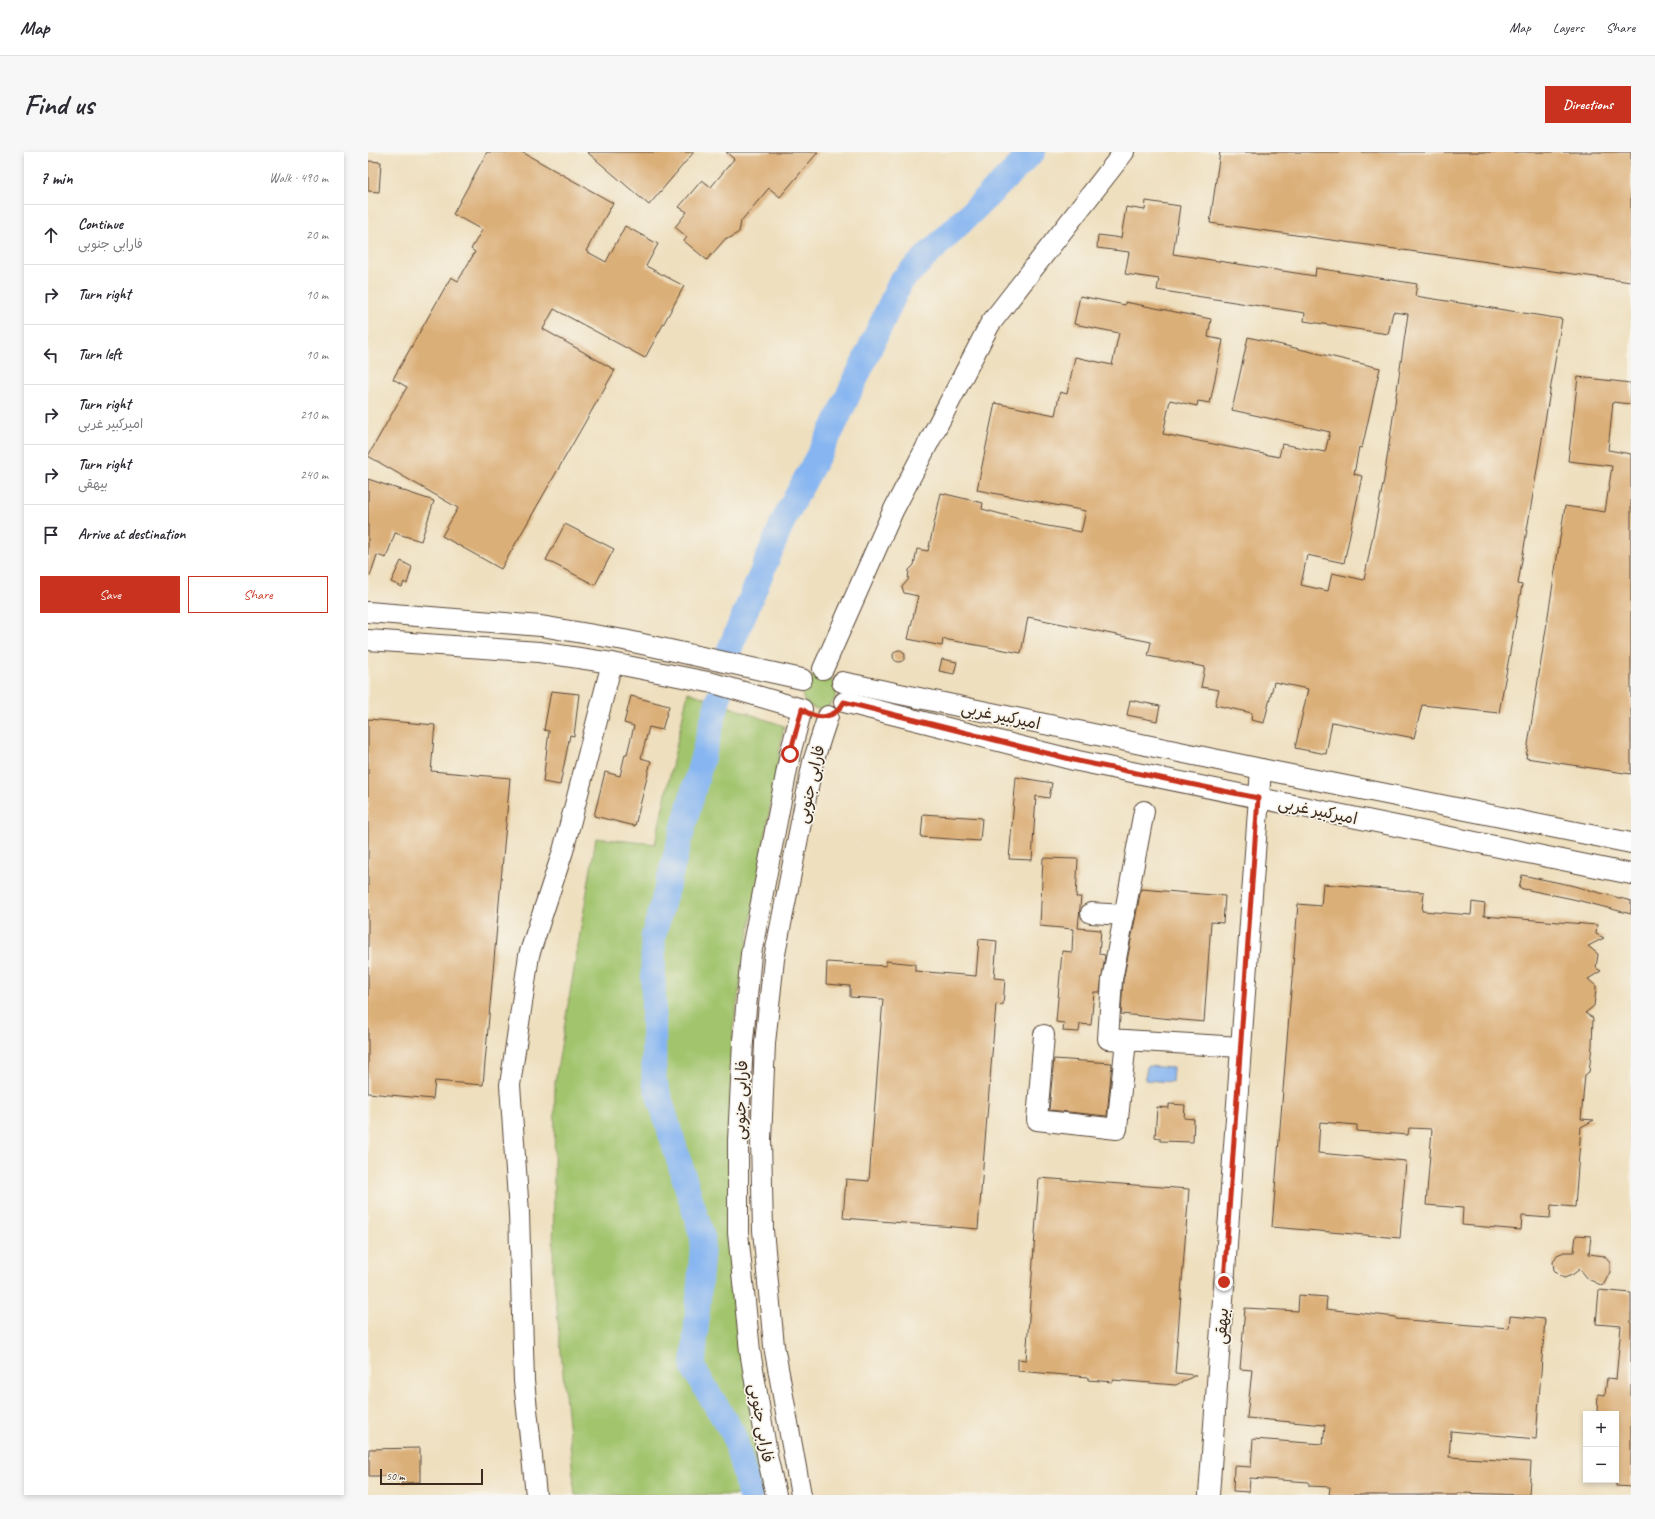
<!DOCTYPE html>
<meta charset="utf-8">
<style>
:root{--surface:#fff;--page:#f7f7f7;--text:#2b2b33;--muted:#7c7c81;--line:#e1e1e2;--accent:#c8321e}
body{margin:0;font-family:Caveat,"Playpen Sans Arabic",sans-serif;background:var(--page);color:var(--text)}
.controls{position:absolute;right:12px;bottom:12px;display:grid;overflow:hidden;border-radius:0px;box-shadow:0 2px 6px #0003}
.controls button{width:36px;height:36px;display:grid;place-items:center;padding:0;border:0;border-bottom:1px solid var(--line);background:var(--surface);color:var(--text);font:20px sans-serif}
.scale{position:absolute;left:12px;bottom:10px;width:103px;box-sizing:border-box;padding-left:4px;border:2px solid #3b2a1e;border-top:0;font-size:11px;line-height:14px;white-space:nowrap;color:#3b2a1e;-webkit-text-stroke:3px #f7f3e8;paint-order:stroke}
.stop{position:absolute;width:12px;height:12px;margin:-9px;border:3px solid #c8321e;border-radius:50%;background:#fff}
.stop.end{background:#c8321e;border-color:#fff;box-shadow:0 1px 4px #0008}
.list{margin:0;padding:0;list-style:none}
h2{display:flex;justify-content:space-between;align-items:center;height:52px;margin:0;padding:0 16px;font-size:17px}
h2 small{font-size:13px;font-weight:400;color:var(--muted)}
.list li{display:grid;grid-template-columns:26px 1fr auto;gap:12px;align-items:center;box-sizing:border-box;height:60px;padding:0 16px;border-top:1px solid var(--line)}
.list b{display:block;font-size:15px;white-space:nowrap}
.list p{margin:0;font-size:13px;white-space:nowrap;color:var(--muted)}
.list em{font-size:13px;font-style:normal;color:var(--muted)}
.actions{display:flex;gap:8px;padding:12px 16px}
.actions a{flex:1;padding:9px 0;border:1px solid var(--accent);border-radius:0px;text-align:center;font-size:14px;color:var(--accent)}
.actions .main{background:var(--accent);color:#fff}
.icon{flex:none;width:22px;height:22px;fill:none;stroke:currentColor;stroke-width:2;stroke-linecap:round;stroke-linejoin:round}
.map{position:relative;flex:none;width:1263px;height:1343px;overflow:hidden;border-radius:0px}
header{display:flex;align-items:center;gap:24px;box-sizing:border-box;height:56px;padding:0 20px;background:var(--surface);border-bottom:1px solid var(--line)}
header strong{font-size:19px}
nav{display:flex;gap:22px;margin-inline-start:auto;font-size:14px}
.intro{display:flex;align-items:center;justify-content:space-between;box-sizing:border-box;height:96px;padding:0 24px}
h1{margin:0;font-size:28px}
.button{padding:10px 18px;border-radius:0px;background:var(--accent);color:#fff;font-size:14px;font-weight:700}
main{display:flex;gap:24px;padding:0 24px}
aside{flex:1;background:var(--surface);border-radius:0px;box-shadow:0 2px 6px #0003}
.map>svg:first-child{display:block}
.green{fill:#a2c46d;stroke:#6e7746}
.water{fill:#86b5f1;stroke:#607088}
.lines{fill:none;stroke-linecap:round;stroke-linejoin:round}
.river{stroke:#86b5f1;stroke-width:25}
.building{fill:#dbaf78}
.minor-casing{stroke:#564536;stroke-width:22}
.minor{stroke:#fff;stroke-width:20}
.route{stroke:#c8321e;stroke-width:5}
.labels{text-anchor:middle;stroke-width:3.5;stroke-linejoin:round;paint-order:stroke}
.street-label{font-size:16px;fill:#3b2a1e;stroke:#f7f3e8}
</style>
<header>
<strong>Map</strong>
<nav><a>Map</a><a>Layers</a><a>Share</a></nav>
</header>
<div class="intro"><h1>Find us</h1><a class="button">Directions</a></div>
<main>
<aside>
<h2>7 min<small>Walk · 490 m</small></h2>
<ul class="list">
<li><svg class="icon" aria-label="ahead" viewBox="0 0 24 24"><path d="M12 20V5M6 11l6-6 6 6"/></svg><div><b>Continue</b><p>فارابی جنوبی</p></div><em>20 m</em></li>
<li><svg class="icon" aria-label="right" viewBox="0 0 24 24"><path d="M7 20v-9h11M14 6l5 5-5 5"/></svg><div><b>Turn right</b></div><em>10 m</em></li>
<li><svg class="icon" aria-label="left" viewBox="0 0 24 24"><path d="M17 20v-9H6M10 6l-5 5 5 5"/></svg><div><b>Turn left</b></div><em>10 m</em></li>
<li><svg class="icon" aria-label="right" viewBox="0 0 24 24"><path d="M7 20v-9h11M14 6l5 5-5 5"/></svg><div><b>Turn right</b><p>امیرکبیر غربی</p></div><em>210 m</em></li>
<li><svg class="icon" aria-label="right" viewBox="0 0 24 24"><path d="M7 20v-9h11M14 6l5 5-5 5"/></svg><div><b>Turn right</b><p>بیهقی</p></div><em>240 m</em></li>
<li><svg class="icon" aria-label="arrive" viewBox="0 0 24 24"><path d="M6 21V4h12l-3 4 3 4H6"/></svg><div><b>Arrive at destination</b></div></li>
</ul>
<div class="actions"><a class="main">Save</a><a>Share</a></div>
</aside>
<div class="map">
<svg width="1263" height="1343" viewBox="0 0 1263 1343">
<rect width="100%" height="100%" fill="#f7f3e8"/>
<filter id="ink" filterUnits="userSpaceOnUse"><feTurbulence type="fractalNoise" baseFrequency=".025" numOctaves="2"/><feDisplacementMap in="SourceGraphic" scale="8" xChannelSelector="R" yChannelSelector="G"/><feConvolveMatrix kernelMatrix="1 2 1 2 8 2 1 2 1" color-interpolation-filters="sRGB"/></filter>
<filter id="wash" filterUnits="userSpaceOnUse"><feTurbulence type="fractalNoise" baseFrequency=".012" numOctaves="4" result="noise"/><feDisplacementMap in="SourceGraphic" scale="16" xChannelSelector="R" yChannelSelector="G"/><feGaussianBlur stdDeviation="0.9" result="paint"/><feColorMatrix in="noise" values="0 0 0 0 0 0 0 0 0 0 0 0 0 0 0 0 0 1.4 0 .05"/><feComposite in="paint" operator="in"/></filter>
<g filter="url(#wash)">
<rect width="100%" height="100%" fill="#eedfbe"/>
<g class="green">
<circle cx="451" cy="540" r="17"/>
<polygon points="320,540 416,574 365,875 364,1031 401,1343 207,1343 185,1119 187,930 228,686 287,692"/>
</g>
<polygon class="water" points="779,914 805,916 804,930 777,928"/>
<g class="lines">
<g class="river">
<polyline points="360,501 416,367 465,276 533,129 665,0"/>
<polyline points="351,545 285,786 286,928 335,1087 325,1216 366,1283 382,1343"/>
</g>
</g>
<g id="blocks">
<g class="building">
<polygon points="119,0 154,0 245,51 218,99 238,110 257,74 290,92 278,114 316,134 277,206 186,157 175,177 247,218 133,417 74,384 90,356 0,304 39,235 25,227 83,125 90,129 107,100 103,97 114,78 85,62"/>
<polygon points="219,0 326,0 281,53"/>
<polygon points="358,0 450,0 412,45 401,36 373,69 371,80 362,86 358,86 339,108 316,89 319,85 307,75 319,60 311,55 334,28 343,35 366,7"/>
<polygon points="852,0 1263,0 1263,130 842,71"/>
<polygon points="0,9 13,10 11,40 0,39"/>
<polygon points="778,49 812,54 805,102 947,124 948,116 1049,132 1047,144 1194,167 1150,432 1154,433 1131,561 1054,553 1046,586 964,570 958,602 927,596 940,537 906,530 896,571 883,568 884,561 847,553 851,538 833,535 837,515 780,504 783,490 660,465 653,501 575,487 574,494 540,487 550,444 536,441 534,435 540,428 541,418 546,413 549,397 560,399 573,341 615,351 614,357 674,373 713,380 718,359 609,338 627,251 687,263 692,240 699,242 707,205 744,213 751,181 706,172 712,144 757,153 757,150 843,167 840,185 855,188 842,251 830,249 829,254 802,248 795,282 911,305 914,292 957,300 962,280 864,258 880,185 1012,216 994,296 991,295 986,322 994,324 976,411 939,403 933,433 960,439 964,421 996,428 1016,327 1040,162 1025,160 1020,182 936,169 937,161 789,138 791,127 757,122 761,100 729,96 730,83 753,86 758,55 777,58"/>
<polygon points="1210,225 1263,231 1263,252 1245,250 1240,298 1263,302 1263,622 1158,606 1197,354 1237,360 1244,314 1200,309"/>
<polygon points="0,327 66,349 53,389 27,381 18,406 9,403 2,424 0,423"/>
<polygon points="197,372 246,397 227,433 178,408"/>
<polygon points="33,409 44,415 39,432 36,430 34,435 23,430"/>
<circle cx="531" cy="504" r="6"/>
<polygon points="574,507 589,510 586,522 571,519"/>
<polygon points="183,539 211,542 206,584 202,583 192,633 175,630 181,579 176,578"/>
<polygon points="263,544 301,554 294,578 281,575 273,606 283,609 267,674 226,664 237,620 252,624 257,602 259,602 266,574 256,571"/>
<polygon points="762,548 792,554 789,569 759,563"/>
<polygon points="0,567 67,573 63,619 142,626 115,933 67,929 65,947 0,941"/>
<polygon points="648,625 684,631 681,646 668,644 664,708 641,707"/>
<polygon points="555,662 614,666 612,689 553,685"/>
<polygon points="675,706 710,707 708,745 713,745 710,776 733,778 731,802 737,803 732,840 726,840 723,873 712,872 711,880 695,879 696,871 688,870 694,799 704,800 705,777 672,774"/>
<polygon points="1154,723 1202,733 1263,749 1263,762 1205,747 1151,736"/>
<polygon points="955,732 1056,740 1054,759 1103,763 1104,750 1117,752 1116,764 1229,773 1228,782 1236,786 1220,794 1230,802 1228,816 1233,819 1220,827 1228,834 1228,837 1226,854 1217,861 1225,866 1224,894 1221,920 1217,923 1213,967 1226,968 1213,975 1207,1055 1183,1053 1182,1066 1154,1064 1153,1078 1094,1073 1095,1056 1058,1053 1064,977 1041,976 1040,983 989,979 989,973 952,970 950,1001 1038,1009 1032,1086 904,1075 930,752 953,754"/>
<polygon points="773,737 857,744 855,771 843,770 836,870 753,862 755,829"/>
<polygon points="611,787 629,789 626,826 637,827 635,853 628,852 610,1077 475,1066 478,1027 501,1029 515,847 482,845 482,834 458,832 459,810 518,814 518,809 547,812 547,819 608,824"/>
<polygon points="686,907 744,911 739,964 681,958"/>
<polygon points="801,952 817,953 816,966 826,967 825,990 792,989 792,986 787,985 789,955 801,956"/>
<polygon points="671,1026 821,1037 807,1221 828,1223 808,1233 745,1228 745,1230 720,1228 720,1225 650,1219 650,1207 658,1208"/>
<polygon points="1208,1083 1223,1084 1221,1102 1236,1104 1242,1111 1242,1120 1235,1134 1220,1127 1212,1117 1204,1123 1196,1126 1192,1124 1186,1118 1185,1110 1189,1103 1196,1100 1206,1100"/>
<polygon points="1231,1138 1263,1141 1263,1335 1248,1334 1248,1262 1229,1261 1230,1242 1237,1243 1239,1226 1248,1227 1253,1174 1228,1172"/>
<polygon points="931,1143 959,1145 958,1157 1028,1165 1028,1167 1141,1176 1142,1164 1177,1167 1168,1287 1083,1279 1081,1305 1163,1310 1161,1343 1090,1341 1090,1343 961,1343 962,1335 941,1334 941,1330 882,1326 881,1340 865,1339 866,1314 883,1315 885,1287 955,1292 957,1273 879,1266 884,1218 872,1217 877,1156 930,1159"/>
<polygon points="52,1296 52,1330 33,1331 33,1324 1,1324 1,1297"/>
</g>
</g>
</g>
<g filter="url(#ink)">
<use href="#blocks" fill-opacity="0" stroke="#564536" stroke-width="1"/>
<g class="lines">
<g class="minor-casing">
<g id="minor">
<polyline points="0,460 173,474 256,488 434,527"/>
<polyline points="0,488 171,500 244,511 345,531 434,557 422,602 383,802 375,889 370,988 370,1081 382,1199 400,1308 408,1343"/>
<polyline points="455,517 525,359 622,172 756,0"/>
<polyline points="474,530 903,619 1263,691"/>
<polyline points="476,550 710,609 1263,722"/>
<polyline points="776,659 744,828 740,887 872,895"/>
<polyline points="723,761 757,763"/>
<polyline points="676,883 669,968 749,977 758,888"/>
<polyline points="168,1343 156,1229 151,1061 142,933 161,803 195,699 244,511"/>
<polyline points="433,1343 406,1194 395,1078 393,988 397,891 406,807 445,610 460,564"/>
<polyline points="841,1343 893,617"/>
</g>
</g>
<use href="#minor" class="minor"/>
</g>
</g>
<g class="lines" filter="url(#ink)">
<path class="route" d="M422 602 434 557C449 569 467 567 476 550L710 609 890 646 856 1130"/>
</g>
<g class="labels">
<g class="street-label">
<text transform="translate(633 563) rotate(12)" y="6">امیرکبیر غربی</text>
<text transform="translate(442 632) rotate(-77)" y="6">فارابی جنوبی</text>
<text transform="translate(950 658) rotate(12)" y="6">امیرکبیر غربی</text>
<text transform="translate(372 948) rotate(-88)" y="6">فارابی جنوبی</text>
<text transform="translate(853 1174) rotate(-86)" y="6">بیهقی</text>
<text transform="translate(394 1271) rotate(80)" y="6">فارابی جنوبی</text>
</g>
</g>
</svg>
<div class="controls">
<button>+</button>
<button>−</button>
</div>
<div class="scale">50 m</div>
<div class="stop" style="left:422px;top:602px"></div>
<div class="stop end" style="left:856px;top:1130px"></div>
</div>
</main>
